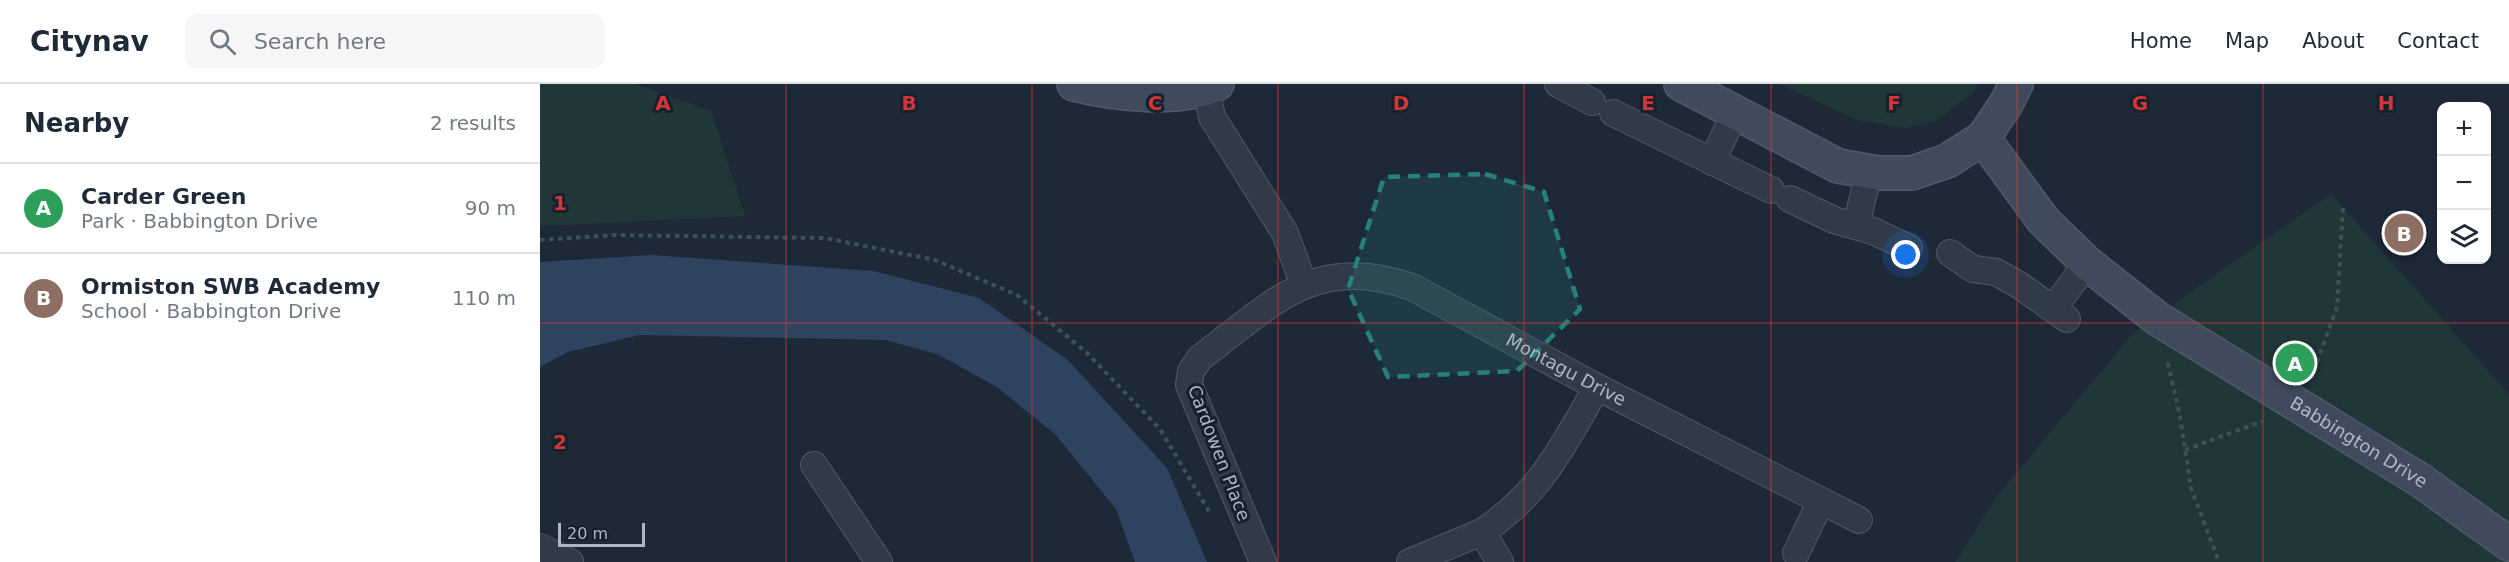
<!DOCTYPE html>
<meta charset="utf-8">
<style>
:root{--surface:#fff;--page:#f6f6f7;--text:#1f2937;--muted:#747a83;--line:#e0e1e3;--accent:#db2777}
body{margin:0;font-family:"DejaVu Sans",sans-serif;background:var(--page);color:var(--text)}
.controls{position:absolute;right:18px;top:18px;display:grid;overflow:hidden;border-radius:12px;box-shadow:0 2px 4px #0004}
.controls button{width:54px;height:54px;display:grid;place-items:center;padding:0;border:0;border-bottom:2px solid var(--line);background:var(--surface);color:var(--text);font:30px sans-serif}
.scale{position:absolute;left:18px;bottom:15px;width:87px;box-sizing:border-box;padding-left:6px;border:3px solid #abb6c6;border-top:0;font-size:16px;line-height:21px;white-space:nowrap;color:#abb6c6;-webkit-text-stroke:4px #17202d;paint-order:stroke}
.you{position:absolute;left:1366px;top:171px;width:21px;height:21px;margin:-15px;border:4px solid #fff;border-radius:50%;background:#1a73e8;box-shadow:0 0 0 9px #1a73e833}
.badge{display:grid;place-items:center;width:39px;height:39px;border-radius:50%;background:var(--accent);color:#fff;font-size:20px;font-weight:700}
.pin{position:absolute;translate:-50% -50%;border:3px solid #fff;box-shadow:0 2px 6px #0006}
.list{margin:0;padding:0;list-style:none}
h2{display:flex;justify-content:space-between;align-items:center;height:78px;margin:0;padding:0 24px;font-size:26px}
h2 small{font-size:20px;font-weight:400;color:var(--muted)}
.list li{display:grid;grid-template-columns:39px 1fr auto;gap:18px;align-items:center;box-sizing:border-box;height:90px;padding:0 24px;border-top:2px solid var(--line)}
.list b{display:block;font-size:22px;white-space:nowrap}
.list p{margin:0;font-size:20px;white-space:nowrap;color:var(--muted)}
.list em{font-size:20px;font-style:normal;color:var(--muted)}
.icon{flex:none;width:33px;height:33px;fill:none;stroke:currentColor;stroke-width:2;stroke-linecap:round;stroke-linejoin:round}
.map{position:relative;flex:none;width:1969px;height:478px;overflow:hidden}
header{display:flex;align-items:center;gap:36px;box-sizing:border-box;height:84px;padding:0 30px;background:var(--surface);border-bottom:2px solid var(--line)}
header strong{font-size:28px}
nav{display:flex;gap:33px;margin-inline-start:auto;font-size:21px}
.search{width:420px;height:54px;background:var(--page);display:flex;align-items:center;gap:15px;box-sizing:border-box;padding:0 21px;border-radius:12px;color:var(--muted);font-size:22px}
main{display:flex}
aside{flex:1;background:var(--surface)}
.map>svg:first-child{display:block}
.green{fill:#203639}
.water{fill:#2e435f}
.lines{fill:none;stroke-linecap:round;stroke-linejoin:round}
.street-casing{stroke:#4f5967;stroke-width:28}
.secondary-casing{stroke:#4f5967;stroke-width:36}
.path{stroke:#3a5254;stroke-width:4;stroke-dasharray:4.5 4.5;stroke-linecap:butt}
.street{stroke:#313b48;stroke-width:26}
.secondary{stroke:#3f4a5c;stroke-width:33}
.marked{fill:#26807b;fill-opacity:0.2;stroke:#26807b;stroke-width:4.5;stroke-dasharray:12 8;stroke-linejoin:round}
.grid{fill:none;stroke:#d23638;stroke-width:1.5;stroke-opacity:0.55}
.labels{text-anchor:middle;stroke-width:6;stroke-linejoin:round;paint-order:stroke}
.street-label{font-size:18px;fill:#abb6c6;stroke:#17202d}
.grid-label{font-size:20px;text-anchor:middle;font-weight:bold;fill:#d23638;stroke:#17202d;stroke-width:6;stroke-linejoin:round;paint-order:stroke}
</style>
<header>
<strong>Citynav</strong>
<div class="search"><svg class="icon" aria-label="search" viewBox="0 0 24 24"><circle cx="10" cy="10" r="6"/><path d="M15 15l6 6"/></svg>Search here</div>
<nav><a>Home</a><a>Map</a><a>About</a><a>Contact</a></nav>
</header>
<main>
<aside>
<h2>Nearby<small>2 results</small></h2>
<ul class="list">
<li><span class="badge" style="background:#2e9e5b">A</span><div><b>Carder Green</b><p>Park · Babbington Drive</p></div><em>90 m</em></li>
<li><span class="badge" style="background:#8d6e63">B</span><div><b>Ormiston SWB Academy</b><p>School · Babbington Drive</p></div><em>110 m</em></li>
</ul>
</aside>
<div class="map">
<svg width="1969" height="478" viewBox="0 0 1969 478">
<rect width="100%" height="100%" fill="#1e2938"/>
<g class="green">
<polygon points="0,0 95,0 171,27 205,132 0,142"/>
<polygon points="1240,0 1438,0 1433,9 1395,37 1366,44 1317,36"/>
<polygon points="1791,110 1969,310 1969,478 1415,478 1458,411 1594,248"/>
</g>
<polygon class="water" points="111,171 334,187 439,214 528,276 627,384 667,478 595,478 576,425 515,350 457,303 399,271 346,256 99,251 28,268 0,283 0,178"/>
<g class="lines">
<g class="street-casing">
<g id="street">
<polyline points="1018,0 1052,18"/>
<polyline points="666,5 672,33 745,149 764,201"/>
<polyline points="1073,29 1231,106"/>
<polyline points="1172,78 1195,28"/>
<polyline points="1250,115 1294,136 1333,147 1369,164"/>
<polyline points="1316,142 1329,88"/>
<polyline points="1410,169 1433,185 1456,188 1479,201 1527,235"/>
<polyline points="1513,225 1547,179"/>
<polyline points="274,381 339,478"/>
<polyline points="0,463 30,478"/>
<polyline points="1256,469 1281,417"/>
<path id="s1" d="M723 478 649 301 651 287 660 274C732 220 774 169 872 203L1057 303 1319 436"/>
<polyline points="870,478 942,448"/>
<path d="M960 478 942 448C1001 409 1022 363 1057 303"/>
</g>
</g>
<g class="secondary-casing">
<g id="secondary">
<path d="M534 0C574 10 639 18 677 0"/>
<polyline points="1141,0 1298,82 1338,89 1372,89 1407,77 1443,54 1466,20 1476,0"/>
<path id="s2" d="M1443 54 1503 136 1547 179 1618 235 1880 396 1969 460"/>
</g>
</g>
<g class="path">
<polyline points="0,156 75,151 285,154 395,176 477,211 546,268 620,345 670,429"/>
<polyline points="1628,279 1640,332 1651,404 1679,478"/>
<polyline points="1771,295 1797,223 1803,123"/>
<polyline points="1645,366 1723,337"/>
</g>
<use href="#street" class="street"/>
<use href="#secondary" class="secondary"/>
</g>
<path class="marked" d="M945 90 1004 108 1040 225 977 287 848 293 808 205 844 93Z"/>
<path class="grid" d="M246 0V478M492 0V478M738 0V478M984 0V478M1231 0V478M1477 0V478M1723 0V478M0 239H1969"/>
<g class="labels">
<g class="street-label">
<text dy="6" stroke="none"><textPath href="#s1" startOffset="634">Montagu Drive</textPath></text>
<text dy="6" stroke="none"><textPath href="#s2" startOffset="489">Babbington Drive</textPath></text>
<text transform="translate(679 369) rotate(69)" y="6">Cardowen Place</text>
</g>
</g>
<g class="grid-label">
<text x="123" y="26">A</text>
<text x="369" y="26">B</text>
<text x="615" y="26">C</text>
<text x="861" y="26">D</text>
<text x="1108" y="26">E</text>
<text x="1354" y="26">F</text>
<text x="1600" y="26">G</text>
<text x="1846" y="26">H</text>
<text x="20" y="126">1</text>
<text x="20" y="365">2</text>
</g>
</svg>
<div class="controls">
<button>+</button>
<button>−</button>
<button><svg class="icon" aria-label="layers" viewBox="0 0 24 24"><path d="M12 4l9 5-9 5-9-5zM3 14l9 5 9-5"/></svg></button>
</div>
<div class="scale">20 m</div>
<div class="you"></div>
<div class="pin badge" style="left:1755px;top:279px;background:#2e9e5b">A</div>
<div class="pin badge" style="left:1864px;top:149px;background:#8d6e63">B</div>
</div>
</main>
